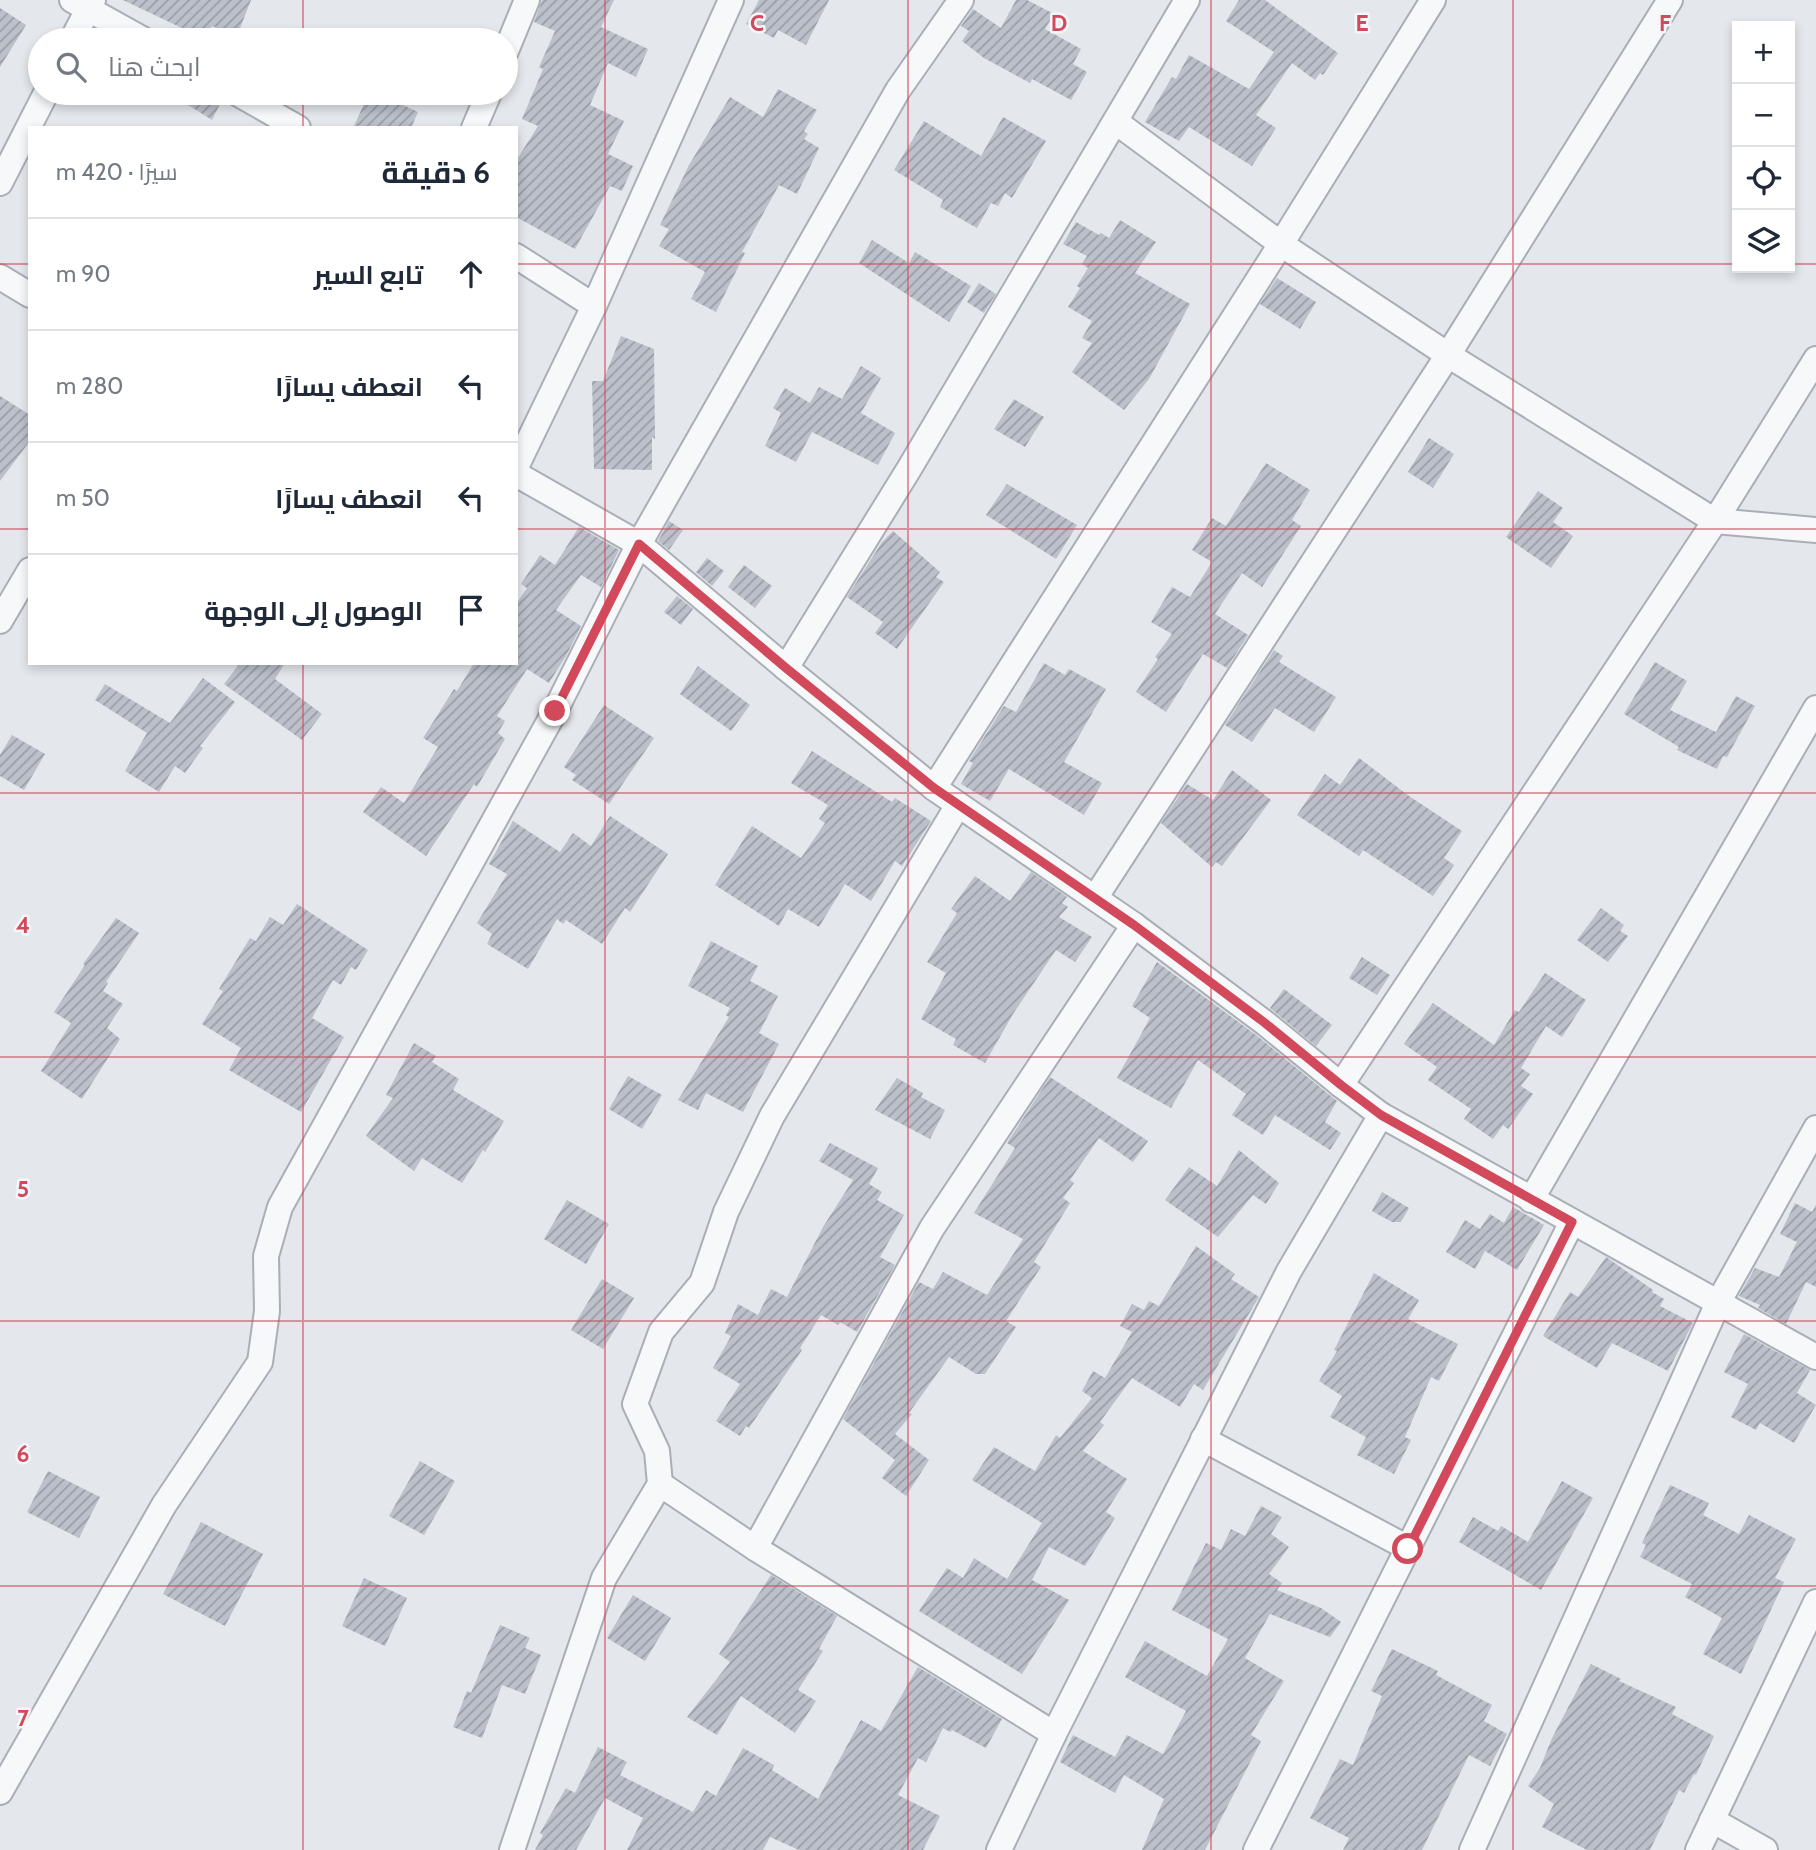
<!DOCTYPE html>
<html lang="ar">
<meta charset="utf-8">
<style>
:root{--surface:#fff;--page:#f2f2f3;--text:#1f2937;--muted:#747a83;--line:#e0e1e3}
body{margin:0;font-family:Cabin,Cairo,sans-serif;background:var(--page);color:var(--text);direction:rtl}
.controls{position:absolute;right:21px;top:21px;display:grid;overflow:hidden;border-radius:0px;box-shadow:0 4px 10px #0003}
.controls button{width:63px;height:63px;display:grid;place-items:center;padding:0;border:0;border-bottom:2px solid var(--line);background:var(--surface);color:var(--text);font:35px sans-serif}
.stop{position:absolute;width:21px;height:21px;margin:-16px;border:5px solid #d1495b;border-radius:50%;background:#fff}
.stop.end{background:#d1495b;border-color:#fff;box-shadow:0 2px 7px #0008}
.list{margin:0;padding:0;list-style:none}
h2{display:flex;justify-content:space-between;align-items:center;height:91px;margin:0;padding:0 28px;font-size:30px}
h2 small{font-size:23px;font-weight:400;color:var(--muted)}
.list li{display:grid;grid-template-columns:46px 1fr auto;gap:21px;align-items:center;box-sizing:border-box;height:112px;padding:0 28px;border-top:2px solid var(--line)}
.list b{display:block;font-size:26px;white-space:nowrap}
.list em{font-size:23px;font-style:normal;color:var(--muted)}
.icon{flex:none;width:38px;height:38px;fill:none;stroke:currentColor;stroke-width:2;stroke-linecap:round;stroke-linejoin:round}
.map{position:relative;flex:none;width:1816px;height:1850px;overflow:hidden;direction:ltr}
.search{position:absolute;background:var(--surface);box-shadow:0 4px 10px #0003;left:28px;top:28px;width:490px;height:77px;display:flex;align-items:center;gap:18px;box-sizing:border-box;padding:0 24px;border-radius:38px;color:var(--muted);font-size:26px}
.panel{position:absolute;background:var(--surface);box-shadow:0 4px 10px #0003;left:28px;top:126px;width:490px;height:539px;border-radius:0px;direction:rtl}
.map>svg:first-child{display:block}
.building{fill:url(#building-hatch)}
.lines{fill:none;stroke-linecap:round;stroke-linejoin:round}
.street-casing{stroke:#a9aeb7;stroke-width:28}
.street{stroke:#f7f8fa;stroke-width:24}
.route{stroke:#d1495b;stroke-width:9}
.grid{fill:none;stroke:#d1495b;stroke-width:2;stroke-opacity:0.55}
.grid-label{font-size:23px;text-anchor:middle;font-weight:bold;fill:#d1495b;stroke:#f4f6f9;stroke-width:5;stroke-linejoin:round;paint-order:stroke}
</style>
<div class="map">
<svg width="1816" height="1850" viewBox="0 0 1816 1850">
<defs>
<pattern id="building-hatch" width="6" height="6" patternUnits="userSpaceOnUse" patternTransform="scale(1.75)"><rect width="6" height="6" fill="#bbc0ca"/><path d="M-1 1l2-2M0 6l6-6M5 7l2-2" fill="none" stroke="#989da6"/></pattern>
</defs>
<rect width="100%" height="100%" fill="#e4e7ec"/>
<g class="building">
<polygon points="123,0 251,0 237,36 212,26 204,40 179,40 186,30"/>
<polygon points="542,0 614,0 601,27 648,49 636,77 608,63 590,105 624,121 608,154 633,166 622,191 610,186 575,249 516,217 516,161 538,126 522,119 543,69 539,67 555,31 534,22"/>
<polygon points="759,0 829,0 806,45 778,30 774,38 746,24"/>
<polygon points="1016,0 1027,0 1054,14 1045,29 1081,49 1073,64 1087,72 1071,100 1032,79 1030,83 984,58 962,41 969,31 961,26 973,9 1001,28"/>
<polygon points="1239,0 1265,0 1338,53 1323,75 1320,73 1315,80 1292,63 1256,115 1276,128 1252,166 1189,127 1179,141 1145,122 1172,77 1176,79 1189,55 1249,89 1274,52 1226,21"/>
<polygon points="0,8 26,25 0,67"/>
<polygon points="778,89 817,110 804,131 808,134 804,139 819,148 797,194 779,185 742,252 745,253 716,312 691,299 705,272 659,246 669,229 660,225 689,165 730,97 763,117"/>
<polygon points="169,93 206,93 222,100 212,120"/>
<polygon points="369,93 377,93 418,112 411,128 353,128"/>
<polygon points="1003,117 1046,141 1012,198 1005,193 998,206 991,203 977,228 940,207 943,200 894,170 924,121 981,156"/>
<polygon points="1120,220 1156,242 1135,273 1190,304 1149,379 1124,410 1072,372 1092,343 1082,338 1092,321 1068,307 1080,288 1077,286 1088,268 1082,264 1087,256 1063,244 1076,222 1099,235 1101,233 1109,238"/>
<polygon points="872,240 909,263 915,252 971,286 949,322 859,263"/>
<polygon points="1277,278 1316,302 1300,329 1260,304"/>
<polygon points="979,283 996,294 984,313 967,302"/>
<polygon points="621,336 654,349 655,439 652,437 652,470 594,469 592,381 603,381"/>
<polygon points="861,366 881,378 861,413 895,433 878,465 812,432 796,462 765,446 781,413 773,408 785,388 810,403 819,387 842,399"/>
<polygon points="0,396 30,415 30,441 0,481"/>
<polygon points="1014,399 1044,417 1025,447 994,429"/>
<polygon points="1429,438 1454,454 1433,488 1408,472"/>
<polygon points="1266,463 1310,490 1292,520 1301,526 1262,587 1242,573 1215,614 1248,635 1227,668 1203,654 1166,712 1136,692 1158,659 1155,657 1172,634 1151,622 1172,587 1190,597 1212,562 1192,550 1212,518 1226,526"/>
<polygon points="1007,484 1077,525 1056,559 986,515"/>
<polygon points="1538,491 1563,508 1553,522 1573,536 1551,568 1506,537"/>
<polygon points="669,521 683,530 669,550 658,541"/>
<polygon points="579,527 619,550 601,587 581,575 556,610 581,626 566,656 549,683 527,669 497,716 505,721 498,733 505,739 477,787 474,784 426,856 363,812 381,787 404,803 438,747 423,738 454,689 457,691 474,663 518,663 516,662 516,604 527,588 521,584 540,555 555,565"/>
<polygon points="893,531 940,572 936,577 944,582 897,649 875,633 883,622 847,597 882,542"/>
<polygon points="707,558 724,571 712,586 696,572"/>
<polygon points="744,565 772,586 755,608 728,587"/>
<polygon points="677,596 693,609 681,625 664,612"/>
<polygon points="1274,650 1283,656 1279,662 1336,697 1314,732 1275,708 1252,742 1225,725"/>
<polygon points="1655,662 1687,681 1670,710 1716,732 1736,696 1755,706 1727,757 1723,756 1717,769 1677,750 1679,747 1624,714"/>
<polygon points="240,663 285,663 275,679 322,714 302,740 224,684"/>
<polygon points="1044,663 1065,675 1069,669 1106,689 1064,762 1102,783 1084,815 1009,769 990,801 961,784 973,763 969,761 1004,706 1016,712"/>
<polygon points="698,666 750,705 731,731 680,694"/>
<polygon points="203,678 235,702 200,746 203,748 185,773 175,766 159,792 125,771 147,733 95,700 105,684 170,723"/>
<polygon points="604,705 654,738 609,804 572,780 576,775 564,767"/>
<polygon points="12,735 45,754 24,790 0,776 0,755"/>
<polygon points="812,751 892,802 895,798 931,821 902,866 895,861 871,901 845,884 819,927 788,909 779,926 715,885 752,826 801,858 825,823 819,819 828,805 791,783"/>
<polygon points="1359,758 1409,796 1462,831 1444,858 1454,865 1433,896 1363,850 1359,856 1297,815 1325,774 1340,785"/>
<polygon points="1232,770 1271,800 1222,866 1216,862 1212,867 1161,823 1187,784 1213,800"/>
<polygon points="610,816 668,854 630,912 625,908 602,944 566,920 563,924 557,919 528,969 487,944 492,934 477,923 507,874 489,864 513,821 560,852 573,833 591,846"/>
<polygon points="1031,872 1067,897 1062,903 1068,907 1059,917 1092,937 1075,962 1056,950 1013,1014 985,1063 953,1045 956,1039 921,1019 946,973 927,962 957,913 951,909 975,876 1010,901"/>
<polygon points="297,904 368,950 356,970 351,967 341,985 333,980 312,1018 344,1037 301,1112 229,1070 241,1048 202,1024 223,991 219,989 250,938 256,941 270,917 283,925"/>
<polygon points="1601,908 1624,925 1620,931 1628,936 1608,962 1577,940"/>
<polygon points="116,918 139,933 106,982 108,983 103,991 123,1004 107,1028 120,1039 82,1099 41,1071 71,1023 54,1012 85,965 83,964"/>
<polygon points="711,941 758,966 750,981 778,996 759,1033 779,1044 743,1112 706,1093 698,1110 678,1100 729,1017 726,1015 730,1008 688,986"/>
<polygon points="1362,957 1390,975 1377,995 1349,978"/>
<polygon points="1157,962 1256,1035 1337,1101 1325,1122 1341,1133 1330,1150 1275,1115 1263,1135 1232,1115 1246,1094 1198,1060 1171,1108 1117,1078 1150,1018 1132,1006"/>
<polygon points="1545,973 1586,1000 1562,1037 1546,1026 1521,1068 1530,1074 1521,1086 1533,1094 1508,1129 1503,1125 1493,1139 1464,1119 1471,1109 1428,1080 1437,1067 1404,1044 1433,1003 1494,1045 1515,1010 1519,1012"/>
<polygon points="1284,989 1332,1025 1316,1046 1270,1008"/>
<polygon points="414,1043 436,1056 432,1062 459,1079 453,1090 504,1121 485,1152 483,1150 462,1183 422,1158 414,1171 366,1136 393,1098 386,1095"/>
<polygon points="628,1076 662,1095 642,1129 609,1109"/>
<polygon points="1050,1077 1148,1141 1133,1162 1099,1138 1070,1180 1074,1183 1063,1198 1070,1203 1034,1262 1041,1267 1006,1321 1016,1327 985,1374 976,1374 949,1357 909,1413 912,1414 895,1434 929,1460 906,1496 882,1478 895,1460 843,1419 919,1282 933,1289 943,1272 987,1295 1023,1239 974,1213 1015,1148 1007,1143"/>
<polygon points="897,1078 923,1093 921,1097 945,1110 930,1139 875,1110"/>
<polygon points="830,1143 878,1168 869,1184 882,1192 877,1200 904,1215 880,1257 895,1265 857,1332 840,1322 838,1325 821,1315 800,1348 802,1350 749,1428 746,1426 740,1436 716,1421 740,1384 713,1368 731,1336 725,1333 738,1304 758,1315 771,1289 787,1297 823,1227 853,1180 819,1161"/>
<polygon points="1239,1150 1279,1183 1266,1204 1253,1195 1218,1237 1165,1200 1189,1167 1217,1186"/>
<polygon points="1382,1192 1409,1208 1401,1222 1392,1222 1372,1211"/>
<polygon points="567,1200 609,1224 586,1264 544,1239"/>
<polygon points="1795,1203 1812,1212 1816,1205 1816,1287 1806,1282 1786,1324 1758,1308 1760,1305 1739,1296 1755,1268 1779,1277 1797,1242 1780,1234"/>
<polygon points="1513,1207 1544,1225 1517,1270 1485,1251 1475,1269 1446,1252 1465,1220 1480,1229 1490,1214 1504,1223"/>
<polygon points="1196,1246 1235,1274 1231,1279 1259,1297 1203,1390 1194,1384 1180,1407 1132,1378 1100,1422 1104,1425 1083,1451 1127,1479 1106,1512 1115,1518 1085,1566 1049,1547 1032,1580 1069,1600 1022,1674 919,1611 947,1568 963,1578 974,1558 1007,1579 1042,1523 972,1480 994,1447 1035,1471 1056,1435 1060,1438 1092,1398 1082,1391 1093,1371 1105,1378 1132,1332 1120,1326 1132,1304 1144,1310 1149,1301 1159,1306"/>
<polygon points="1606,1257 1653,1290 1652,1292 1664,1299 1660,1306 1693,1323 1668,1371 1612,1343 1597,1368 1543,1336 1570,1292 1578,1297"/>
<polygon points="1374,1273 1419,1300 1408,1319 1458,1344 1439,1381 1431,1377 1405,1437 1411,1440 1394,1474 1357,1455 1366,1437 1330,1417 1342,1396 1319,1381 1337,1351 1334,1350"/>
<polygon points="602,1279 634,1298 603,1349 571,1330"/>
<polygon points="1744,1334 1810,1370 1797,1393 1816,1405 1794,1443 1760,1423 1756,1430 1731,1417 1748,1384 1724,1372"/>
<polygon points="420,1461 455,1481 424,1535 389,1516"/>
<polygon points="48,1471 100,1497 79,1538 27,1512"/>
<polygon points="1562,1481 1593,1498 1541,1590 1459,1542 1473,1517 1498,1531 1501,1526 1528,1542"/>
<polygon points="1670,1485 1709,1503 1703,1515 1739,1534 1749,1515 1796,1539 1775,1578 1784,1582 1741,1674 1703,1654 1722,1618 1685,1597 1692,1584 1640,1557 1646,1545 1642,1543"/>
<polygon points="1261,1506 1282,1517 1271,1534 1289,1547 1269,1574 1282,1583 1277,1590 1321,1608 1341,1622 1330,1637 1270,1614 1245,1658 1284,1681 1251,1735 1261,1741 1205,1850 1142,1850 1164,1799 1124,1775 1115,1793 1060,1762 1073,1735 1115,1757 1127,1735 1163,1754 1186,1711 1125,1677 1145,1641 1207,1676 1228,1639 1172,1610 1206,1543 1221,1550 1231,1529 1245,1536"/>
<polygon points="201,1522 263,1554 225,1626 163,1594"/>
<polygon points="771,1575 837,1616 819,1649 823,1651 798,1690 816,1701 795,1733 741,1696 717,1735 687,1717 730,1662 719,1654"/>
<polygon points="364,1578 407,1598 385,1646 342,1626"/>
<polygon points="633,1595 671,1618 645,1661 607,1638"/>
<polygon points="500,1625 530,1638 525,1648 541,1655 525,1694 502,1685 482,1738 453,1727 467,1691 471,1693"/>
<polygon points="1392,1649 1438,1671 1436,1675 1492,1705 1484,1721 1507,1734 1490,1766 1469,1755 1422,1850 1343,1850 1349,1838 1310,1818 1340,1759 1353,1765 1382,1696 1371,1691"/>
<polygon points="1591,1664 1621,1679 1619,1681 1676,1707 1672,1714 1714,1736 1696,1775 1694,1774 1684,1793 1679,1790 1650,1850 1587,1850 1542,1827 1554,1804 1528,1786 1540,1768 1552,1738"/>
<polygon points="918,1667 1002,1719 986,1748 952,1730 950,1732 943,1728 926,1762 918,1758 898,1795 940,1816 923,1850 799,1850 770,1837 763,1850 627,1850 643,1818 605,1798 576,1850 535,1850 543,1835 540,1833 566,1788 575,1793 598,1747 627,1762 620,1775 693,1812 706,1790 716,1796 743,1748 774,1765 772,1770 818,1799 861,1720 881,1731"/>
</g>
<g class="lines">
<g class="street-casing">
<g id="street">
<polyline points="72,0 144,40"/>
<polyline points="72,40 93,0"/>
<polyline points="506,51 527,0"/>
<polyline points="237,93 298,128"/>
<polyline points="1116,122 1281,244 1448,355 1715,521 1816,530"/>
<polyline points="474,128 489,93"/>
<polyline points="0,183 46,93"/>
<polyline points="516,256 594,306"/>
<polyline points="0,277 30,295"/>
<polyline points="516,467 594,306 731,0"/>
<polyline points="516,474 639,544 786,668 934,788 1134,925 1265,1023 1341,1085 1381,1115 1816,1357"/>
<polyline points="0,621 30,570"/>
<polyline points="786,668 909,469 1187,0"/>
<polyline points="934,788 1281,244 1433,0"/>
<polyline points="1095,898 1448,355 1670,0"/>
<polyline points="1341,1085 1715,521 1816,359"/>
<polyline points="1531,1200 1816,708"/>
<polyline points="1203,1439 1408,1548"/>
<polyline points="660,1484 755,1548 1054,1734"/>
<polyline points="755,1548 932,1228 1134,925"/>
<polyline points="0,1792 164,1505 260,1362 267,1311 266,1256 280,1207 555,711 639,544 898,90 961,0"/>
<polyline points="1712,1820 1765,1850"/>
<polyline points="512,1850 604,1578 660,1484 657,1451 635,1404 661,1332 702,1283 726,1212 772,1116 958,805"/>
<polyline points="999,1850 1054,1734 1289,1271 1381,1115"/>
<polyline points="1256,1850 1572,1222"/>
<polyline points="1472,1850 1718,1303 1816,1128"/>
<polyline points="1698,1850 1816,1602"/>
</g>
</g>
<use href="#street" class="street"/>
</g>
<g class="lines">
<polyline class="route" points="555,711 639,544 786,668 934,788 1134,925 1265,1023 1341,1085 1381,1115 1572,1222 1408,1549"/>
</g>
<path class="grid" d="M303 0V40M605 0V1850M908 0V1850M1211 0V1850M1513 0V1850M303 93V128M0 264H30M516 264H1737M1790 264H1816M0 529H30M516 529H1816M303 663V1850M0 793H1816M0 1057H1816M0 1321H1816M0 1586H1816"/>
<g class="grid-label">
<text x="757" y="31">C</text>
<text x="1059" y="31">D</text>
<text x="1362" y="31">E</text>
<text x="1665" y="31">F</text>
<text x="23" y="933">4</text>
<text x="23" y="1197">5</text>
<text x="23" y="1462">6</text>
<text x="23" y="1726">7</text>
</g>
</svg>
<div class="controls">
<button>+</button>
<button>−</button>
<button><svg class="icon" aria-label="locate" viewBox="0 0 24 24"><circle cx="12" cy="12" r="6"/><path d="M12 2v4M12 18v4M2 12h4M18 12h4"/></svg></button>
<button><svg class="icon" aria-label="layers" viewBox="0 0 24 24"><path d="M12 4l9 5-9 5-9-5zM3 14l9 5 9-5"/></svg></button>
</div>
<div class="stop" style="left:1408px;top:1549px"></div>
<div class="stop end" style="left:555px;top:711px"></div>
<div class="search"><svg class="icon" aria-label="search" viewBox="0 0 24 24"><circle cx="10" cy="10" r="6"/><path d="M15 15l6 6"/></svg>ابحث هنا</div>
<section class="panel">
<h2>6 دقيقة<small>سيرًا · 420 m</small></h2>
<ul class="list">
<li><svg class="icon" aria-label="ahead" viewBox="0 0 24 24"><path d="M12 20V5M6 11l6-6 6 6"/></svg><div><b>تابع السير</b></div><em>90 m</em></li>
<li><svg class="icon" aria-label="left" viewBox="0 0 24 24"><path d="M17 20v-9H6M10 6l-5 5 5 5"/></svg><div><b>انعطف يسارًا</b></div><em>280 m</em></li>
<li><svg class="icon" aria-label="left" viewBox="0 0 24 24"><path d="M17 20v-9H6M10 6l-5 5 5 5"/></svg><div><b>انعطف يسارًا</b></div><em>50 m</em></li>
<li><svg class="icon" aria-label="arrive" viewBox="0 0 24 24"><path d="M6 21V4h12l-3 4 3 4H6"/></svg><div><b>الوصول إلى الوجهة</b></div></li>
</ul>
</section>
</div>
